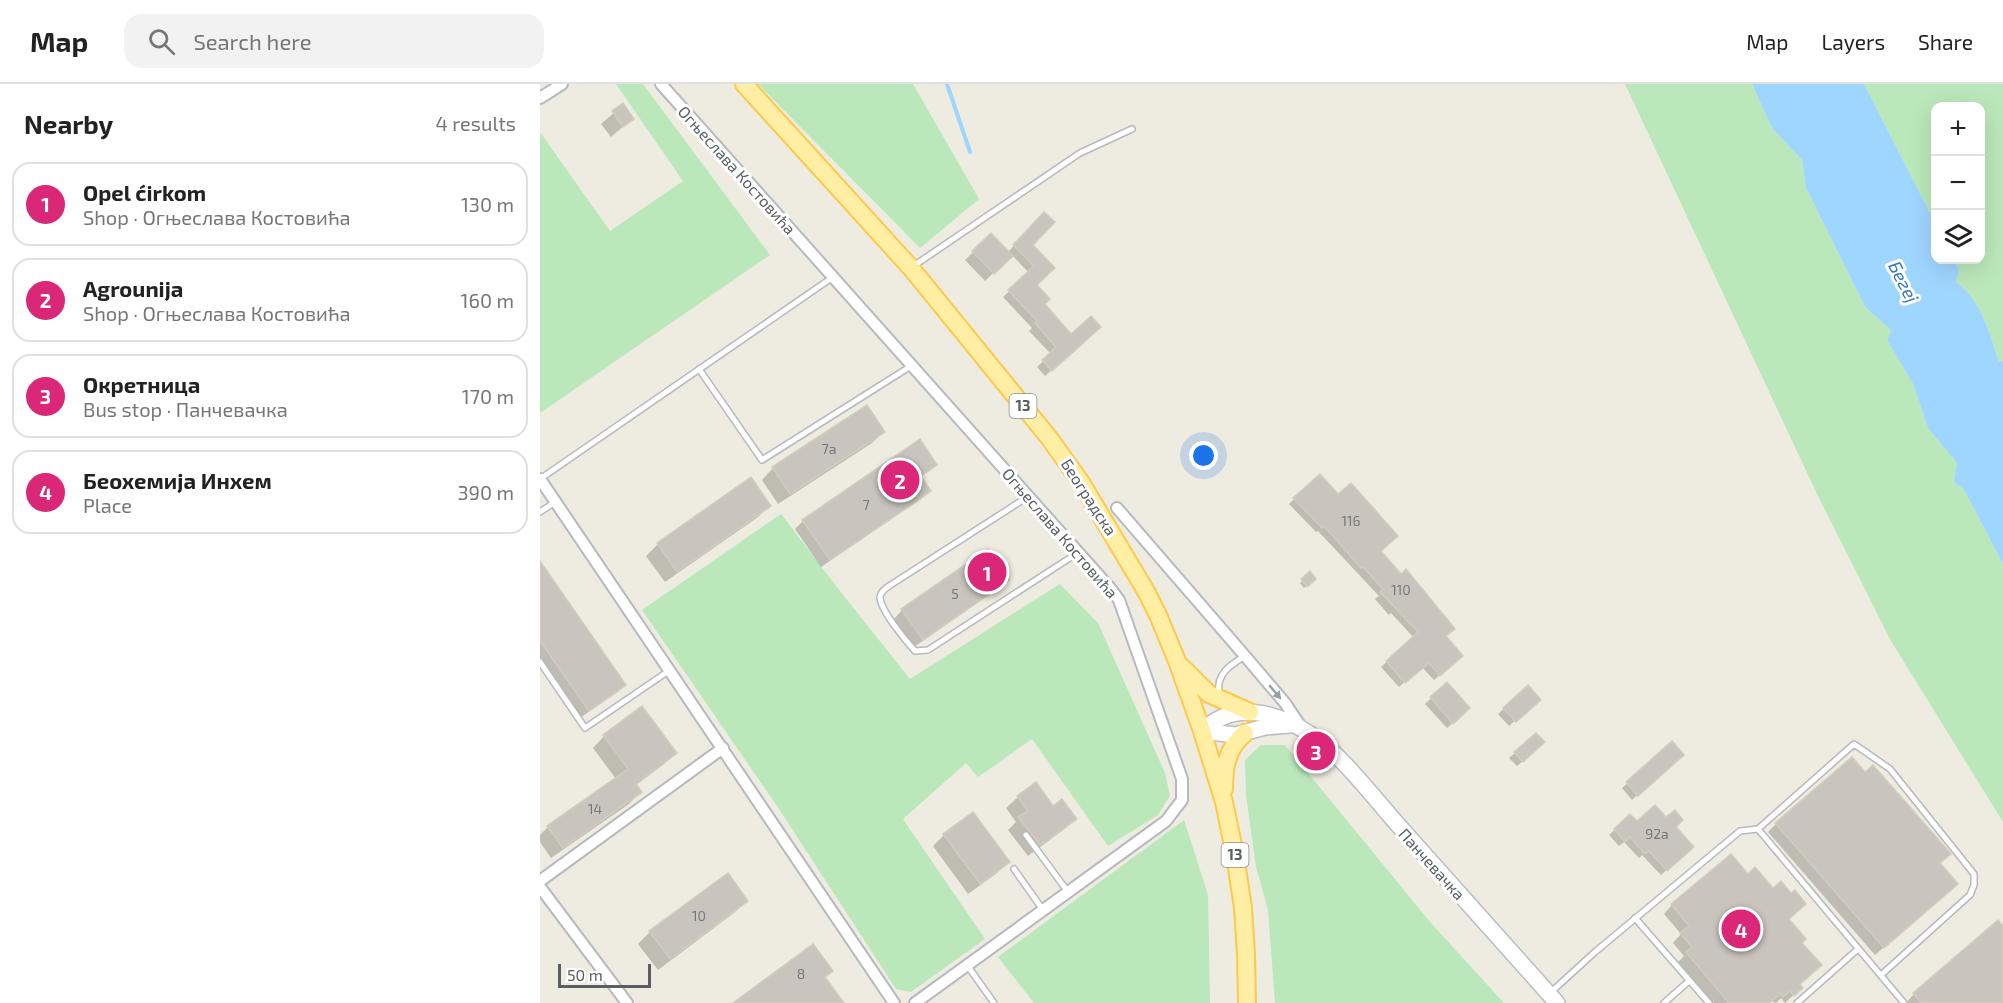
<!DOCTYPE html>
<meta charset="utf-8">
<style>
:root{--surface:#fff;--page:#f2f2f2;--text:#222;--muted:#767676;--line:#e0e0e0;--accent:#db2777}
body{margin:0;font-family:"Exo 2",sans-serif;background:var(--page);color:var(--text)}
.controls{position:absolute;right:18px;top:18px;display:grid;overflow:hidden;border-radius:12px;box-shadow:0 6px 24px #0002}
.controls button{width:54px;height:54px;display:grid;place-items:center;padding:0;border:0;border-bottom:2px solid var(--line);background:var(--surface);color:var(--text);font:30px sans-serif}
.scale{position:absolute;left:18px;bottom:15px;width:93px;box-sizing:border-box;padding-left:6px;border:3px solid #595e63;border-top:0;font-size:16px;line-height:21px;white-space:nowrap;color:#595e63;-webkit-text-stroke:4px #fff;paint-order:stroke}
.you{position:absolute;left:664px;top:372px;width:21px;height:21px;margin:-15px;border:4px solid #fff;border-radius:50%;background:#1a73e8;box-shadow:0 0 0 9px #1a73e833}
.badge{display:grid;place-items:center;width:39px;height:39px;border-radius:50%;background:var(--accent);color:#fff;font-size:20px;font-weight:700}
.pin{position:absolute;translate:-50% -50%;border:3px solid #fff;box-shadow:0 2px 6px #0006}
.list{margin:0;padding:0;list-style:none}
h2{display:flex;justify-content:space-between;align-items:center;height:78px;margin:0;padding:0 24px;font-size:26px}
h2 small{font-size:20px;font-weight:400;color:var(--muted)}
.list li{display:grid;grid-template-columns:39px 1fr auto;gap:18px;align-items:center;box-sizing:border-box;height:84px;margin:0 12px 12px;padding:0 12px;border:2px solid var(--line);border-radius:18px}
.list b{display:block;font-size:22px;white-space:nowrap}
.list p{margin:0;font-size:20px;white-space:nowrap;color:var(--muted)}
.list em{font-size:20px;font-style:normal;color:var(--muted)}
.icon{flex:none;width:33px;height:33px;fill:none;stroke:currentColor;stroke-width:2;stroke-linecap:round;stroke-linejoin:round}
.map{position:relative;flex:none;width:1463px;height:919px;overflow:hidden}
header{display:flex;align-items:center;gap:36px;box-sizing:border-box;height:84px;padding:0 30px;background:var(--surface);border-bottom:2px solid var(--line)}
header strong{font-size:28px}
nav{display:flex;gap:33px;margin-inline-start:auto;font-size:21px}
.search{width:420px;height:54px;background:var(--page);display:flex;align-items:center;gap:15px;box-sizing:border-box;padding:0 21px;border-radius:18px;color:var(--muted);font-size:22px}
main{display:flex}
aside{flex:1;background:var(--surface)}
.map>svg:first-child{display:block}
.green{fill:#bbe8ba}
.water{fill:#9fd6ff}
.shadow{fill:#0003}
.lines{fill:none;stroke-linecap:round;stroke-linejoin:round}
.stream{stroke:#9fd6ff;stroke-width:4}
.building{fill:#c9c5be;stroke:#d3ccbe;stroke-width:1.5}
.lane-casing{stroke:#b6b9bf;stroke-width:8}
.street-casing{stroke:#b6b9bf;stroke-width:14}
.secondary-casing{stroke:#b9bdc4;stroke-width:18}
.primary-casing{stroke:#fec94a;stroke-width:20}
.lane{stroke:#fff;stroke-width:5}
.street{stroke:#fff;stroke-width:10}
.secondary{stroke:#fff;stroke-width:15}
.primary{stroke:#ffefa4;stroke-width:16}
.oneway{fill:#9b9ea1}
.labels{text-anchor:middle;stroke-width:6;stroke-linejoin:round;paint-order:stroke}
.number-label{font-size:14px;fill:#75787a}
.shield{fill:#fff;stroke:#8b8e92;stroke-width:1.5}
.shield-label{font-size:15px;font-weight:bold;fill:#595e63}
.street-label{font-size:16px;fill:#595e63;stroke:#fff}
.water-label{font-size:18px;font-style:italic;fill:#3477ba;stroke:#fff}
</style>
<header>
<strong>Map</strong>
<div class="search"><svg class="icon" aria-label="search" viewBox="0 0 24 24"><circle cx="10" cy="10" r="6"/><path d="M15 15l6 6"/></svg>Search here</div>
<nav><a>Map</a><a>Layers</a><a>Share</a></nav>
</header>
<main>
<aside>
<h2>Nearby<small>4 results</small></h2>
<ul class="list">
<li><span class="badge">1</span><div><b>Opel ćirkom</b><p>Shop · Огњеслава Костовића</p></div><em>130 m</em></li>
<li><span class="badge">2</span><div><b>Agrounija</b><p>Shop · Огњеслава Костовића</p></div><em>160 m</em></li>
<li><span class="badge">3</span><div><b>Окретница</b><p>Bus stop · Панчевачка</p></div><em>170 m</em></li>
<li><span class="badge">4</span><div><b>Беохемија Инхем</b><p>Place</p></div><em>390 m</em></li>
</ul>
</aside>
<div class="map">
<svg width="1463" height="919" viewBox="0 0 1463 919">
<rect width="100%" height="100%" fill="#eeebe0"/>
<g class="green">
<polygon points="76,0 103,0 230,171 0,329 0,48 70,147 143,97"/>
<polygon points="218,0 373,0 439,115 380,164"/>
<polygon points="1085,0 1212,0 1232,44 1262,76 1266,104 1325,223 1351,246 1347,256 1373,300 1388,344 1417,379 1423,404 1463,480 1463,738 1351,557 1277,410"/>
<path d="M1324 0H1463V277L1459 278C1450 250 1441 215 1416 198L1419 186 1414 176H1440V22H1396L1395 139Z"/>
<polygon points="241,430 300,507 370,595 520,500 558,539 625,689 630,712 618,731 568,762 492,655 438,693 426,679 363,735 445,855 371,908 356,905 239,725 102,526"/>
<polygon points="721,661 745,661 891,839 964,919 735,919 728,826 716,783 706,711 705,676"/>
<polygon points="644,736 668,811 670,919 494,919 458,873"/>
</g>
<path class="water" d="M1212 0H1324L1395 139 1396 176H1414L1419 186 1416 198C1441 215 1450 250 1459 278L1463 277V480L1423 404 1414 398 1417 379 1388 344 1373 300 1347 256 1351 246 1325 223 1266 104 1262 76 1232 44Z"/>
<g class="shadow">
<polygon points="83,21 92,35 71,53 61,40"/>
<polygon points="504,130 491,161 513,184 495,201 503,220 531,252 553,250 505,292 497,283 511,270 489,247 492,244 463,213 489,189 472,171 445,197 425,176 451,151 468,168"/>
<polygon points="343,348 332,359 238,420 222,396 233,384"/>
<polygon points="395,380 380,393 389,406 381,415 281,483 255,445 263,437"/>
<polygon points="210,395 229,422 218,433 125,498 106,472 118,460"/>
<polygon points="754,415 839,468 904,553 916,577 894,596 882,583 859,603 841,583 874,554 851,529 849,531 835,515 839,512 778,447 776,448 749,420"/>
<polygon points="0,479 85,601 76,609 40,634 0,577"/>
<polygon points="770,490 774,495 764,504 760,499"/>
<polygon points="467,495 459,504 374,563 354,535 362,526"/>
<polygon points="907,600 923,630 907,644 885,620"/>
<polygon points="988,603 993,621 969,642 958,630"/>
<polygon points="996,651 998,664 977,682 969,674"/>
<polygon points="64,652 135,669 124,680 95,702 100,708 89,720 11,774 0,758 0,751 8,743 76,695 53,664"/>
<polygon points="1132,660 1136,676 1092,716 1082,704"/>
<polygon points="478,713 512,724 535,735 523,746 488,772 468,746 476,738 466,724"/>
<polygon points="1090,732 1097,739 1126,736 1134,743 1146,768 1121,791 1102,771 1099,774 1084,758 1079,762 1069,751"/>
<polygon points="1236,740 1399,780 1408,808 1335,871 1228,748"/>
<polygon points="404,751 468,778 457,789 428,810 393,762"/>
<polygon points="187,791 207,817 195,828 118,886 98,860 110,848"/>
<polygon points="1132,821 1247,836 1260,859 1258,901 1261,904 1245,919 1241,914 1236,919 1231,917 1228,919 1174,919 1138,878 1144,872 1133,859 1141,850 1124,830"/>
<polygon points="1374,910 1463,919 1366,919"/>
</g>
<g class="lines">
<polyline class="stream" points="407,0 430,68"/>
</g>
<g class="building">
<polygon points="83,19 94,35 83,43 72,27"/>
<polygon points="504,128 515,138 493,161 515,184 497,201 510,215 505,220 531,250 551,232 561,243 512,287 502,276 516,263 495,239 497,237 468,206 494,182 473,161"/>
<polygon points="451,149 473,172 454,190 432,167"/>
<polygon points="327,321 345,348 250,410 232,383"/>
<polygon points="380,355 397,381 381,392 391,407 290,476 262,436"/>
<polygon points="780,390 798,410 811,399 858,452 841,467 861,490 866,485 915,545 906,552 923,572 900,592 889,579 865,599 846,577 878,548 840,508 843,505 823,483 821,484 784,442 782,444 753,414"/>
<polygon points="211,393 231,422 137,488 117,459"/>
<polygon points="448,465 469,496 383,556 361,525"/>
<polygon points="0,477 86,601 49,627 0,557"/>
<polygon points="770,487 776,495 767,503 761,495"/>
<polygon points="907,598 930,624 913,640 890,613"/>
<polygon points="988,601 1001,616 976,638 963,624"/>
<polygon points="102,622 137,669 96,700 102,708 23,764 7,742 88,685 63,651"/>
<polygon points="996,649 1005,658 983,678 974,668"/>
<polygon points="1132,657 1144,671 1098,712 1086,698"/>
<polygon points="1312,673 1325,688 1333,681 1411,770 1400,779 1418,800 1344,864 1235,739"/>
<polygon points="496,698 513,722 522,715 537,735 500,761 478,733 488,727 477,712"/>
<polygon points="1115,721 1126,733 1135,726 1143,736 1136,743 1154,763 1127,787 1109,767 1105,770 1090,753 1085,758 1074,745 1090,730 1097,737"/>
<polygon points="433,728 470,778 440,800 403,750"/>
<polygon points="1191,770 1208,790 1215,783 1233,804 1241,797 1251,809 1255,806 1266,820 1249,835 1266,855 1262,859 1282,881 1260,900 1263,904 1254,912 1250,907 1243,913 1240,910 1229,919 1189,919 1146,868 1152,863 1140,849 1149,842 1131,820"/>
<polygon points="188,789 208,817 130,875 109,847"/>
<polygon points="1458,836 1463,842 1463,919 1381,919 1373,909"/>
<polygon points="273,860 293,887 285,893 304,919 193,919"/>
</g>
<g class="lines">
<g class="lane-casing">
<g id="lane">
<polyline points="372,183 540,69 592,45"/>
<polyline points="159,285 222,376 371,282"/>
<polyline points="0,395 293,193"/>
<path d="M489 412 349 502C345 505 341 507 340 513 340 526 366 557 375 567L388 566 539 468"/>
<polyline points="0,428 15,418"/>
<polyline points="0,578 45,644 130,586"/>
<path d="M679 609C676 590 690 581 705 572"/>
<polyline points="1218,745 1364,919"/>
<polyline points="486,751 528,808"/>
<polyline points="474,785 503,826"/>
<polyline points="1095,834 1169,919"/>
<polyline points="427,881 454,919"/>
<polyline points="1010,909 1055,868 1200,747 1218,745 1314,660 1350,685 1434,790 1434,801 1430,811 1341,891"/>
<polyline points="1124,919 1149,897"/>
<polyline points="1257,919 1318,865"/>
</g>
</g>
<g class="street-casing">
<g id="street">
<polyline points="121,0 570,504 579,516 642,695 642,716 626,737 375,919"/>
<polyline points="0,14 22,0"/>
<polyline points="0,395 354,919"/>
<polyline points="577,424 705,572 745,619 761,643"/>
<polyline points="0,797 183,664"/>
<polyline points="0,803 87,919"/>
</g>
</g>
<g class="secondary-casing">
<g id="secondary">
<path d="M662 647C694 616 737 628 770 650 801 670 834 714 859 742 911 801 964 860 1017 919"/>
<polyline points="662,647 695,651 725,643 750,641"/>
</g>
</g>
<g class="primary-casing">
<g id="primary">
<polyline points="204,0 371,184 510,355 542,400 607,509 618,531 637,577 662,647 684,718 695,771 703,824 706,871 707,919"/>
<polyline points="642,583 669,610 710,628"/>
<path d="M684 705C684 683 687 664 705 649"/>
</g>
</g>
<use href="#lane" class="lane"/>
<use href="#street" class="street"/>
<use href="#secondary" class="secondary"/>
<use href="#primary" class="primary"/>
</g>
<defs><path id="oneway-solid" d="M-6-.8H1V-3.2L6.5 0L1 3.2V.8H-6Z" transform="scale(1.5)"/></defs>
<use class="oneway" href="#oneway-solid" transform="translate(735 608) rotate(50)"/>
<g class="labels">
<g class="number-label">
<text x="289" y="370">7a</text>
<text x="326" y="426">7</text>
<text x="811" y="442">116</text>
<text x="861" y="511">110</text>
<text x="415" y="515">5</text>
<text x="55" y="730">14</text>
<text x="1117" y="755">92a</text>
<text x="159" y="837">10</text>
<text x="261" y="895">8</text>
</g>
<g class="shield">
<rect x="469.5" y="310" width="27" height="24" rx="4.5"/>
<rect x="681.5" y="759" width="27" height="24" rx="4.5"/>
</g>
<g class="shield-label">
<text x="483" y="327">13</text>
<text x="695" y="776">13</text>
</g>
<g class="street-label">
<text transform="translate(197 86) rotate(48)" y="6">Огњеслава Костовића</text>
<text transform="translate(549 413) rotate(57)" y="6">Београдска</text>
<text transform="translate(520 449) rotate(49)" y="6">Огњеслава Костовића</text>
<text transform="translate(892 780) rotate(48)" y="6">Панчевачка</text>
</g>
<g class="water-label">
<text transform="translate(1363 198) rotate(63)" y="6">Бегеј</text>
</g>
</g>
</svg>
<div class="controls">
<button>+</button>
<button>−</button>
<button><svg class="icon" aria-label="layers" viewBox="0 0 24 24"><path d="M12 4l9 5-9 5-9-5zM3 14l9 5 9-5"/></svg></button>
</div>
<div class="scale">50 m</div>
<div class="you"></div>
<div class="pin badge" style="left:447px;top:488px">1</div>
<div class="pin badge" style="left:360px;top:396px">2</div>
<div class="pin badge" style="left:776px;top:667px">3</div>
<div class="pin badge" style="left:1201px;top:845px">4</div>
</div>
</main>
